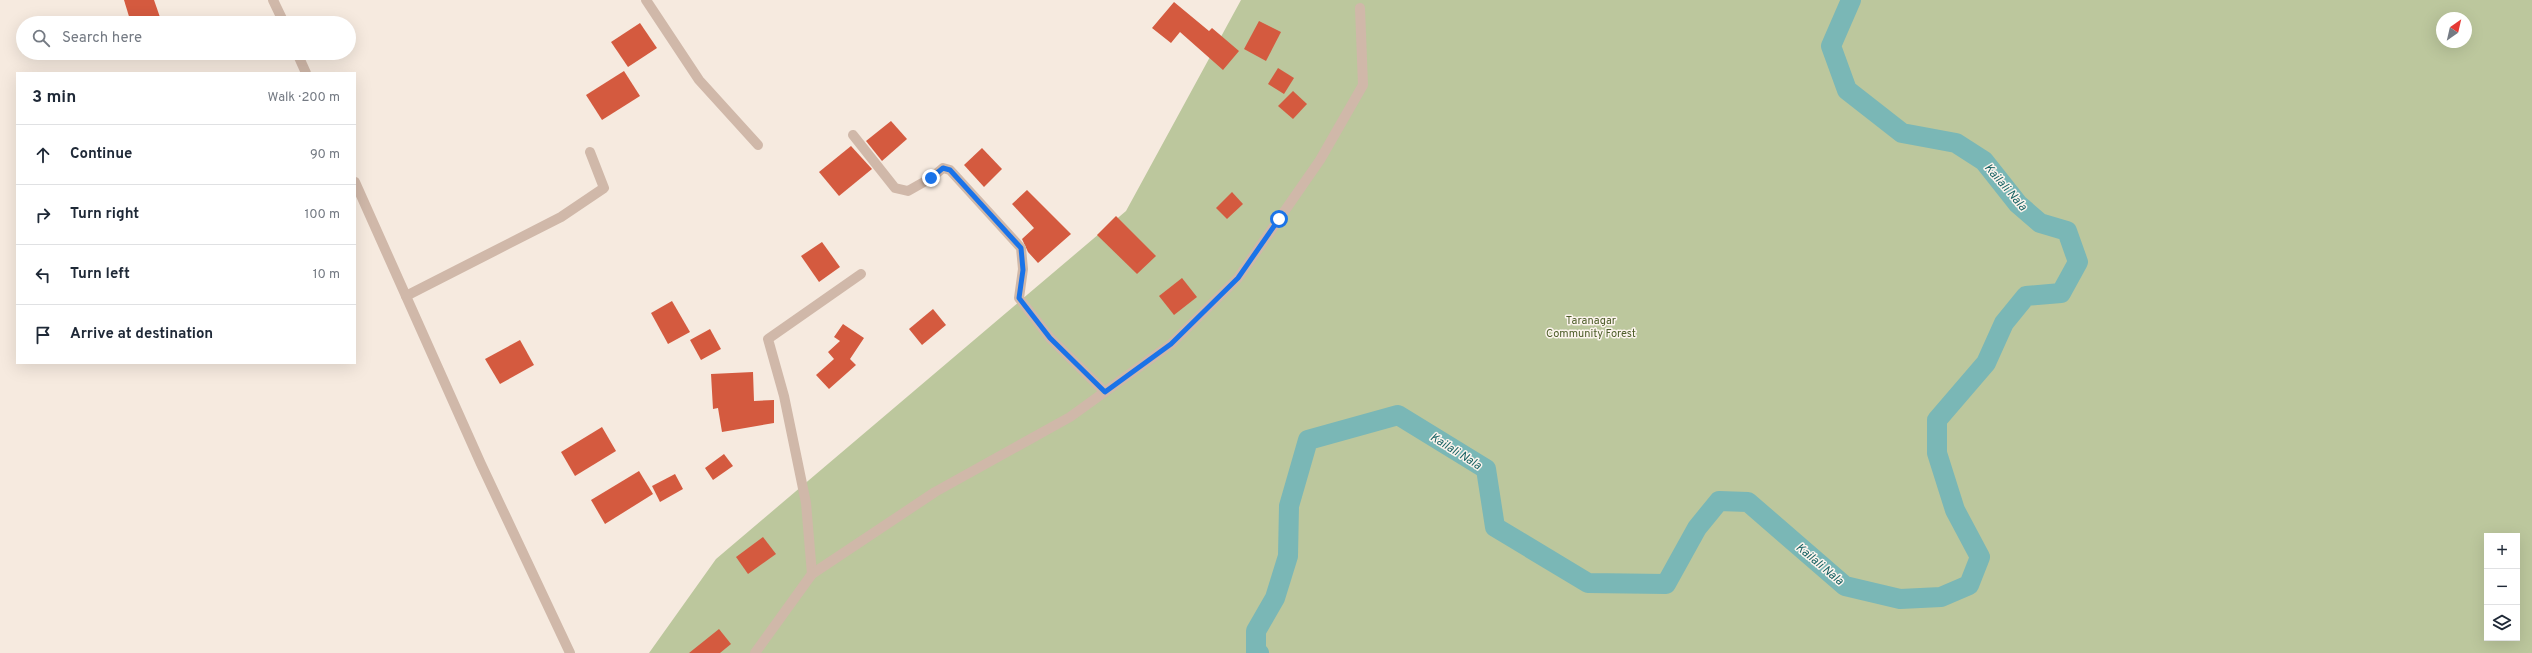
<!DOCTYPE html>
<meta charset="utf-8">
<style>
:root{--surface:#fff;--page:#f6f6f7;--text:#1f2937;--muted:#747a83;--line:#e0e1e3}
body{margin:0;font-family:Overpass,sans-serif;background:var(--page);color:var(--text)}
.controls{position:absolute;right:12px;bottom:12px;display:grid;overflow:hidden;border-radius:0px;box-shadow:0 4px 16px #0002}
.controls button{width:36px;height:36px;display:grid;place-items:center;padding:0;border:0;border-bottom:1px solid var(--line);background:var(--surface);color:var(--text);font:20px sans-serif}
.compass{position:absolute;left:2436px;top:12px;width:36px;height:36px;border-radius:50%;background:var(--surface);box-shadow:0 4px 16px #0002;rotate:34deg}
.stop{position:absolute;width:12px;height:12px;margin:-9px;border:3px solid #1a73e8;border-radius:50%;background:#fff}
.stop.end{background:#1a73e8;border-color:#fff;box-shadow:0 1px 4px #0008}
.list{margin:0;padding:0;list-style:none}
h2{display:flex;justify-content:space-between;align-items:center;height:52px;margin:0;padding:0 16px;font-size:17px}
h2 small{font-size:13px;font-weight:400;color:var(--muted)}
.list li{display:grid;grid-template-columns:26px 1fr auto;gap:12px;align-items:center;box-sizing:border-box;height:60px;padding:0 16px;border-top:1px solid var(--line)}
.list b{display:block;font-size:15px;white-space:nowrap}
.list em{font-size:13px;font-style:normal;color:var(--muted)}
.icon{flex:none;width:22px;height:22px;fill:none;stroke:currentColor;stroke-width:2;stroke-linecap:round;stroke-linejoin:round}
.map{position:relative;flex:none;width:2532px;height:653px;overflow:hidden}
.search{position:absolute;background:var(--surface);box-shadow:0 4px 16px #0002;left:16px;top:16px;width:340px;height:44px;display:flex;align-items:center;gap:10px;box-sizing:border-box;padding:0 14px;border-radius:22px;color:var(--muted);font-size:15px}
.panel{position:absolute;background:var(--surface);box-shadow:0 4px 16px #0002;left:16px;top:72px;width:340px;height:292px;border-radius:0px}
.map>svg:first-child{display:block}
.green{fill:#bcc79d;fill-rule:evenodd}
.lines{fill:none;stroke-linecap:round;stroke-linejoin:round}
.canal{stroke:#7ab7b6;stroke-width:20}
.building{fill:#d45a3f}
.lane{stroke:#d0b8a9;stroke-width:10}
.street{stroke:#d0b8a9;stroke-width:10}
.route{stroke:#1a73e8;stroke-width:5}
.labels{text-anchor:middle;stroke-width:3;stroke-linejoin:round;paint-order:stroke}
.park-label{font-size:11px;fill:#4e5e2a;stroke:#fcf4ed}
.water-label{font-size:12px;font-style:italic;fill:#196364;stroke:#fcf4ed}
</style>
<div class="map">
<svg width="2532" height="653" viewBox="0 0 2532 653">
<rect width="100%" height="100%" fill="#f6eadf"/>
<path class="green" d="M1241 0H2532V653H649L716 559 1126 211ZM2442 18H2466V42H2442ZM2487 536H2517V638H2487Z"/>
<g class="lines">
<polyline class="canal" points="1259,653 1256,652 1256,631 1275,598 1288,556 1289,506 1308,440 1398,415 1486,469 1495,527 1588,583 1666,584 1697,528 1719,501 1748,502 1845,586 1900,599 1941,597 1969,585 1980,557 1955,510 1937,453 1937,420 1986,363 2004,323 2026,296 2061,293 2078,262 2067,231 2040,223 2018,204 1984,161 1956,143 1902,133 1847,90 1831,46 1851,0"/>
</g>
<g class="building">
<polygon points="124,0 154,0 162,23 131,23"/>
<polygon points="1174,2 1209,31 1212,28 1239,51 1223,70 1180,32 1171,43 1152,28"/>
<polygon points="1259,21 1281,32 1266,61 1244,49"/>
<polygon points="640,23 657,48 628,67 611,42"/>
<polygon points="1278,68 1294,78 1284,94 1268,84"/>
<polygon points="624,71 640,96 602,120 586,95"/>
<polygon points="1293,91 1307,104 1293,119 1278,106"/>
<polygon points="891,121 907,139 882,161 866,141"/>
<polygon points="851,146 872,169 839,196 819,172"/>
<polygon points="982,148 1002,169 984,187 964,165"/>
<polygon points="1027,190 1071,234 1038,263 1028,252 1022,239 1034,228 1012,204"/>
<polygon points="1232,192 1243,204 1227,219 1216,208"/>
<polygon points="1116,216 1156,256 1137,274 1097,235"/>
<polygon points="822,242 840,267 819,282 801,256"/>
<polygon points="1182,278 1197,297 1174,315 1159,296"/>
<polygon points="672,301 690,332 668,344 651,313"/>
<polygon points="933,309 946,325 922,345 909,329"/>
<polygon points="843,324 864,338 850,359 856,365 829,389 816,375 834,359 828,352 840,341 834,337"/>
<polygon points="710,329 721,349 701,360 690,340"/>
<polygon points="520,340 534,365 500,384 485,359"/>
<polygon points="753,372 754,401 774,400 774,423 722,432 718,408 713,409 711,374"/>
<polygon points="602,427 616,451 575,476 561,452"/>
<polygon points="724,454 733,466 713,480 705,468"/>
<polygon points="639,471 653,494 605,524 591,500"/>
<polygon points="675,474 683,489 660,502 652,486"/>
<polygon points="763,537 776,554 748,574 736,557"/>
<polygon points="719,629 731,644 720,653 689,653"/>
</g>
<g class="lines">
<polyline class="lane" points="406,296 561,217 604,188 590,152"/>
<g class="street">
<polyline points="273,0 284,23"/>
<polyline points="646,0 699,80 758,145"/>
<polyline points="297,53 306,73"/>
<polyline points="853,135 895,188 908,191 931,178 943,168 950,170 1021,248 1023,269 1019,298 1050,338 1105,392"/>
<polyline points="355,182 481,464 570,653"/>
<polyline points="812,574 806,503 784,396 768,339 861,274"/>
<polyline points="755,653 812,574 935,492 1070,417 1171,344 1238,278 1320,160 1363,85 1360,8"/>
</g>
</g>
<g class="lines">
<polyline class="route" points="931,178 943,168 950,170 1021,248 1023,270 1019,298 1050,338 1105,392 1171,344 1238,278 1279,219"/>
</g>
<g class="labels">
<g class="park-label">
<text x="1591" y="324">Taranagar<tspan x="1591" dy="13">Community Forest</tspan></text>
</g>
<g class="water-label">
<text transform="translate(2006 187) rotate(49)" y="4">Kailali Nala</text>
<text transform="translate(1456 451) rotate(32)" y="4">Kailali Nala</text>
<text transform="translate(1820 564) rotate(40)" y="4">Kailali Nala</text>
</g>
</g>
</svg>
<div class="controls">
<button>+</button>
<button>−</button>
<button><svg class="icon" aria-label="layers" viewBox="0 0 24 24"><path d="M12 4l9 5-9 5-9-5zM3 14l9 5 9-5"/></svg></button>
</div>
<svg class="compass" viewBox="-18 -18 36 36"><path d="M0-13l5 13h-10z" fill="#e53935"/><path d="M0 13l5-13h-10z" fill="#747a83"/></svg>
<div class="stop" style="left:1279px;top:219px"></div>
<div class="stop end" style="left:931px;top:178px"></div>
<div class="search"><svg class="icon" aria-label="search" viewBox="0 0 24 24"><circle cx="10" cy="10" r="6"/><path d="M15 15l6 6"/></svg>Search here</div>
<section class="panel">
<h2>3 min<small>Walk · 200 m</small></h2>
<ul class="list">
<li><svg class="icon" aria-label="ahead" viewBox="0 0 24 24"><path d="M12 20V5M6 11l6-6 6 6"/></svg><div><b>Continue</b></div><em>90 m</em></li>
<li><svg class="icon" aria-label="right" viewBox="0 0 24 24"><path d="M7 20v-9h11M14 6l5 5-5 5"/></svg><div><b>Turn right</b></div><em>100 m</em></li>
<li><svg class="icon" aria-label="left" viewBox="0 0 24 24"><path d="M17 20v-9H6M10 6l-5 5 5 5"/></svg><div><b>Turn left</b></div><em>10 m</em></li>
<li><svg class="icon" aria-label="arrive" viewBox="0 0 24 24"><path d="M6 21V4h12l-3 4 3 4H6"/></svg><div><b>Arrive at destination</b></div></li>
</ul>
</section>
</div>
